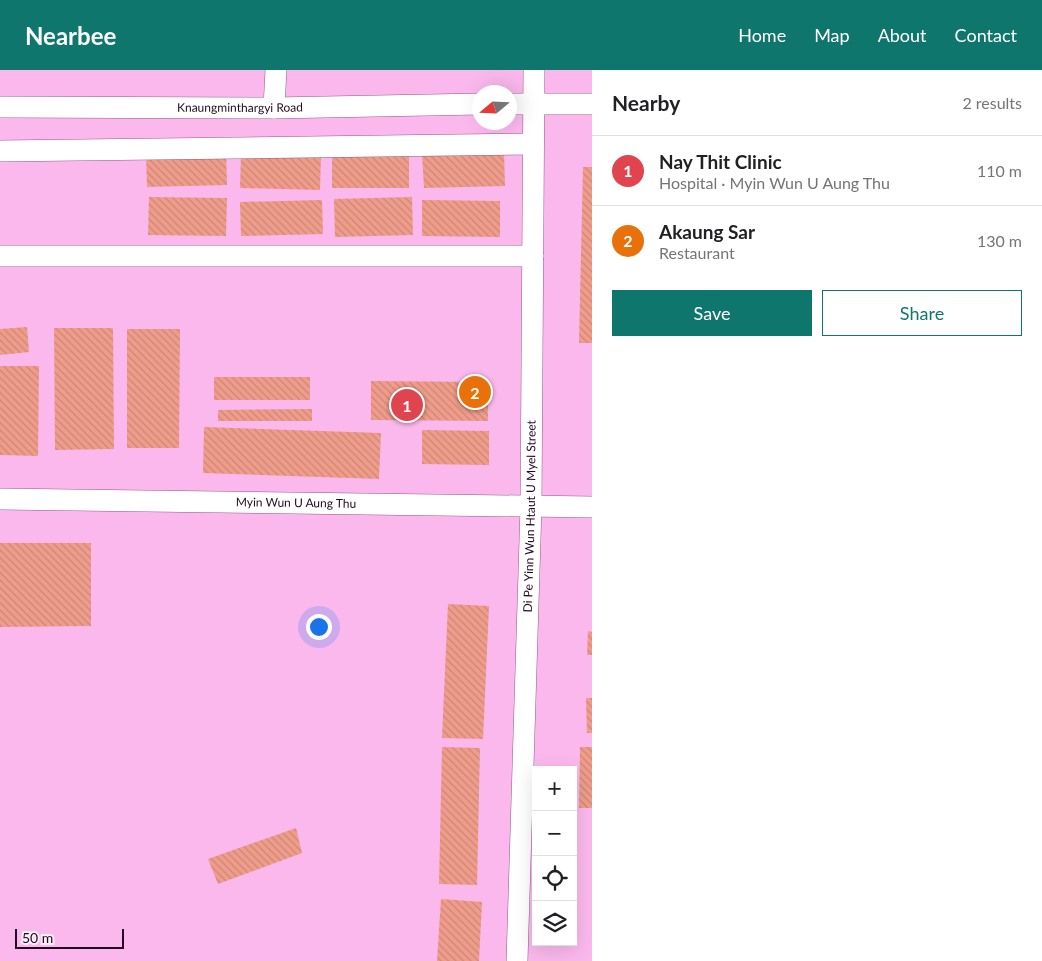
<!DOCTYPE html>
<meta charset="utf-8">
<style>
:root{--surface:#fff;--page:#f2f2f2;--text:#202124;--muted:#757577;--line:#e0e0e0;--accent:#0f766e}
body{margin:0;font-family:Lato,sans-serif;background:var(--page);color:var(--text)}
.controls{position:absolute;right:15px;bottom:15px;display:grid;overflow:hidden;border-radius:0px;box-shadow:0 5px 20px #0002}
.controls button{width:45px;height:45px;display:grid;place-items:center;padding:0;border:0;border-bottom:1px solid var(--line);background:var(--surface);color:var(--text);font:25px sans-serif}
.compass{position:absolute;left:472px;top:15px;width:45px;height:45px;border-radius:50%;background:var(--surface);box-shadow:0 5px 20px #0002;rotate:251deg}
.scale{position:absolute;left:15px;bottom:12px;width:109px;box-sizing:border-box;padding-left:5px;border:2px solid #220b1f;border-top:0;font-size:14px;line-height:18px;white-space:nowrap;color:#220b1f;-webkit-text-stroke:4px #fbedf8;paint-order:stroke}
.you{position:absolute;left:318px;top:556px;width:18px;height:18px;margin:-12px;border:4px solid #fff;border-radius:50%;background:#1a73e8;box-shadow:0 0 0 8px #1a73e833}
.badge{display:grid;place-items:center;width:32px;height:32px;border-radius:50%;background:var(--accent);color:#fff;font-size:16px;font-weight:700}
.pin{position:absolute;translate:-50% -50%;border:2px solid #fff;box-shadow:0 1px 5px #0006}
.list{margin:0;padding:0;list-style:none}
h2{display:flex;justify-content:space-between;align-items:center;height:65px;margin:0;padding:0 20px;font-size:21px}
h2 small{font-size:16px;font-weight:400;color:var(--muted)}
.list li{display:grid;grid-template-columns:32px 1fr auto;gap:15px;align-items:center;box-sizing:border-box;height:70px;padding:0 20px;border-top:1px solid var(--line)}
.list b{display:block;font-size:19px;white-space:nowrap}
.list p{margin:0;font-size:16px;white-space:nowrap;color:var(--muted)}
.list em{font-size:16px;font-style:normal;color:var(--muted)}
.actions{display:flex;gap:10px;padding:15px 20px}
.actions a{flex:1;padding:11px 0;border:1px solid var(--accent);border-radius:0px;text-align:center;font-size:18px;color:var(--accent)}
.actions .main{background:var(--accent);color:#fff}
.icon{flex:none;width:28px;height:28px;fill:none;stroke:currentColor;stroke-width:2;stroke-linecap:round;stroke-linejoin:round}
.map{position:relative;flex:none;width:592px;height:891px;overflow:hidden}
header{display:flex;align-items:center;gap:30px;box-sizing:border-box;height:70px;padding:0 25px;background:var(--accent);color:#fff}
header strong{font-size:24px}
nav{display:flex;gap:28px;margin-inline-start:auto;font-size:18px}
main{display:flex}
aside{flex:1;background:var(--surface)}
.map>svg:first-child{display:block}
.building{fill:url(#building-back-hatch)}
.lines{fill:none;stroke-linecap:round;stroke-linejoin:round}
.minor-casing{stroke:#945889;stroke-width:22}
.minor{stroke:#fff;stroke-width:21}
.labels{text-anchor:middle;stroke-width:5;stroke-linejoin:round;paint-order:stroke}
.street-label{font-size:12px;fill:#220b1f;stroke:#fbedf8}
</style>
<header>
<strong>Nearbee</strong>
<nav><a>Home</a><a>Map</a><a>About</a><a>Contact</a></nav>
</header>
<main>
<div class="map">
<svg width="592" height="891" viewBox="0 0 592 891">
<defs>
<pattern id="building-back-hatch" width="6" height="6" patternUnits="userSpaceOnUse" patternTransform="scale(1.25)"><rect width="6" height="6" fill="#ef9d8a"/><path d="M-1 5l2 2M0 0l6 6M5-1l2 2" fill="none" stroke="#cd8677"/></pattern>
</defs>
<rect width="100%" height="100%" fill="#fbb8ed"/>
<g class="building">
<polygon points="504,81 505,116 424,118 422,83"/>
<polygon points="226,83 227,115 147,117 146,85"/>
<rect x="332" y="83" width="77" height="35"/>
<polygon points="241,84 321,86 320,120 240,118"/>
<polygon points="583,97 592,97 592,273 579,273"/>
<polygon points="149,127 227,128 226,166 148,165"/>
<polygon points="412,127 413,165 335,167 334,129"/>
<polygon points="322,130 323,164 241,166 240,132"/>
<polygon points="422,130 500,131 500,167 422,166"/>
<polygon points="27,257 29,282 0,285 0,259"/>
<polygon points="54,258 113,258 114,379 55,380"/>
<polygon points="127,259 180,259 179,378 127,378"/>
<polygon points="0,296 39,296 38,386 0,385"/>
<rect x="214" y="307" width="96" height="23"/>
<polygon points="371,311 488,312 488,351 371,350"/>
<polygon points="312,339 312,351 218,351 218,340"/>
<polygon points="204,357 381,363 379,409 203,403"/>
<polygon points="422,360 489,361 489,395 422,394"/>
<polygon points="0,473 91,473 91,556 0,557"/>
<polygon points="448,534 489,536 483,669 442,668"/>
<polygon points="588,561 592,562 592,585 587,585"/>
<polygon points="586,628 592,628 592,663 587,663"/>
<polygon points="442,677 480,678 477,815 439,814"/>
<polygon points="580,677 592,677 592,738 579,738"/>
<polygon points="296,758 302,783 218,814 208,789"/>
<polygon points="441,829 482,832 479,891 437,891"/>
</g>
<g class="lines">
<g class="minor-casing">
<g id="minor">
<polyline points="510,34 592,34"/>
<path id="s1" d="M0 37 274 38 480 34"/>
<polyline points="274,38 276,0"/>
<polyline points="0,81 533,74"/>
<polyline points="0,186 533,186"/>
<path id="s2" d="M0 429 592 437"/>
<path id="s3" d="M517 891 531 437 534 0"/>
</g>
</g>
<use href="#minor" class="minor"/>
</g>
<g class="labels">
<g class="street-label">
<text dy="4" stroke="none"><textPath href="#s1" startOffset="240">Knaungminthargyi Road</textPath></text>
<text dy="4" stroke="none"><textPath href="#s2" startOffset="296">Myin Wun U Aung Thu</textPath></text>
<text dy="4" stroke="none"><textPath href="#s3" startOffset="445">Di Pe Yinn Wun Htaut U Myel Street</textPath></text>
</g>
</g>
</svg>
<div class="controls">
<button>+</button>
<button>−</button>
<button><svg class="icon" aria-label="locate" viewBox="0 0 24 24"><circle cx="12" cy="12" r="6"/><path d="M12 2v4M12 18v4M2 12h4M18 12h4"/></svg></button>
<button><svg class="icon" aria-label="layers" viewBox="0 0 24 24"><path d="M12 4l9 5-9 5-9-5zM3 14l9 5 9-5"/></svg></button>
</div>
<svg class="compass" viewBox="-18 -18 36 36"><path d="M0-13l5 13h-10z" fill="#e53935"/><path d="M0 13l5-13h-10z" fill="#757577"/></svg>
<div class="scale">50 m</div>
<div class="you"></div>
<div class="pin badge" style="left:407px;top:335px;background:#e0444e">1</div>
<div class="pin badge" style="left:475px;top:322px;background:#e8710a">2</div>
</div>
<aside>
<h2>Nearby<small>2 results</small></h2>
<ul class="list">
<li><span class="badge" style="background:#e0444e">1</span><div><b>Nay Thit Clinic</b><p>Hospital · Myin Wun U Aung Thu</p></div><em>110 m</em></li>
<li><span class="badge" style="background:#e8710a">2</span><div><b>Akaung Sar</b><p>Restaurant</p></div><em>130 m</em></li>
</ul>
<div class="actions"><a class="main">Save</a><a>Share</a></div>
</aside>
</main>
